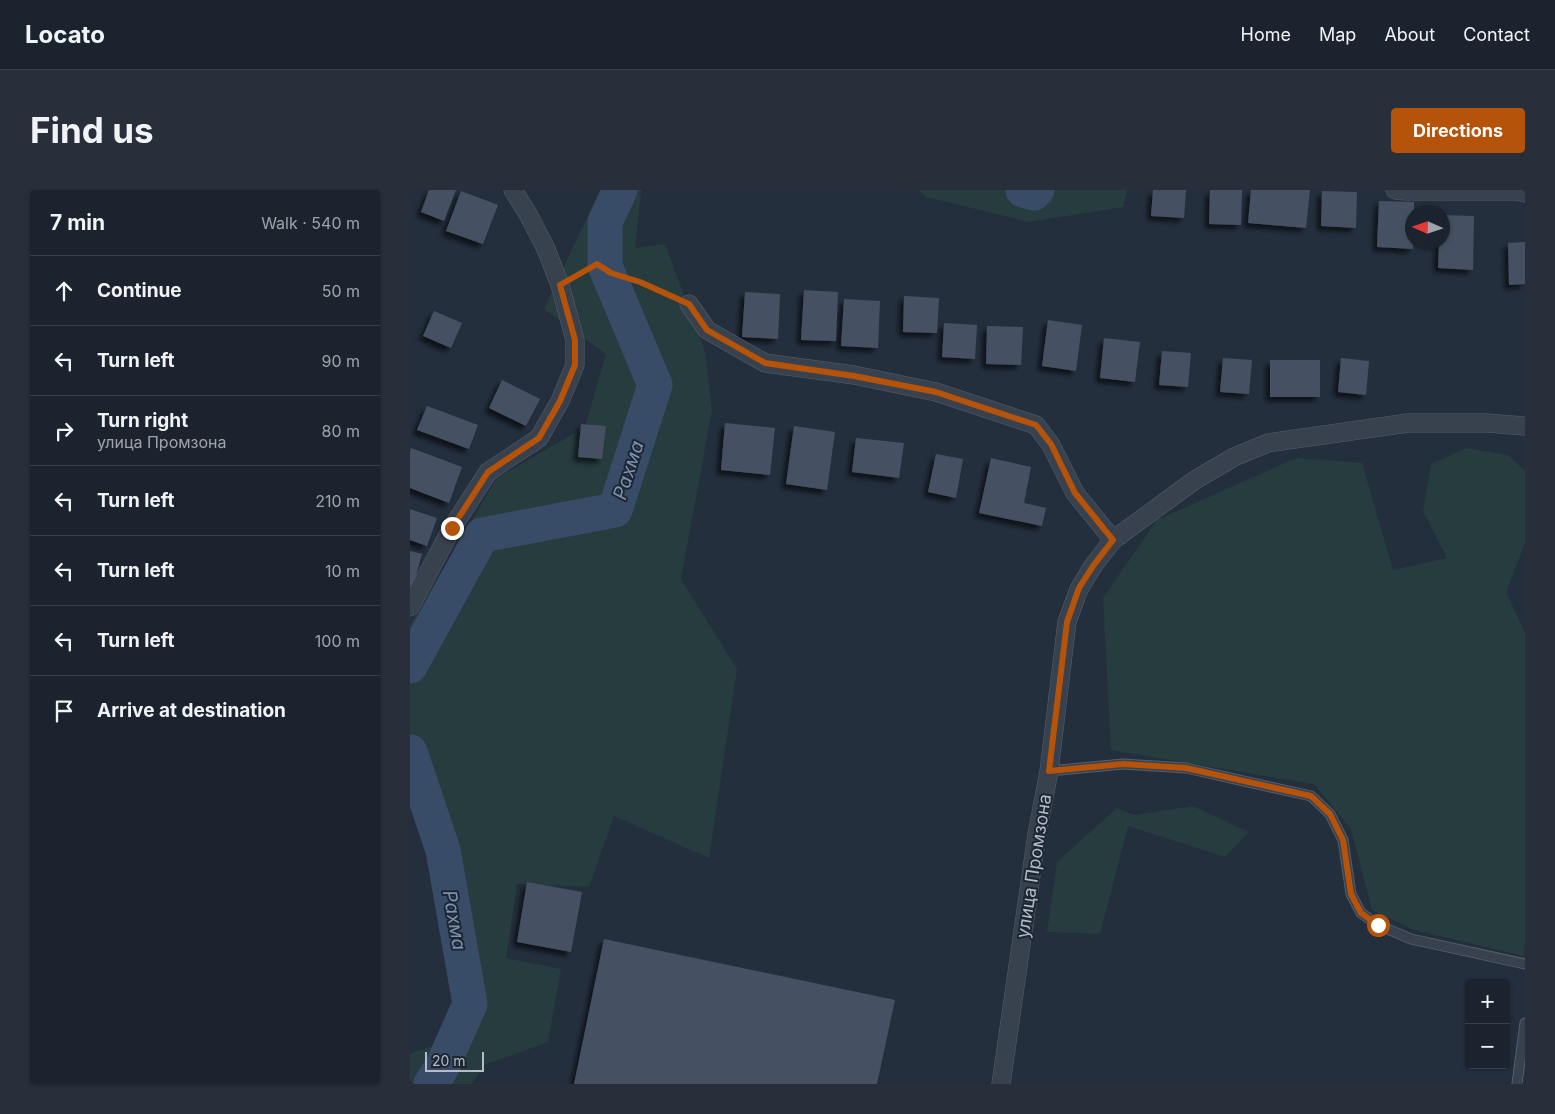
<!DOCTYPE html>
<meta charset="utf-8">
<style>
:root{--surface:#1b232e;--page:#282f3a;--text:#f1f3f6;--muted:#a0a4aa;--line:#39404a;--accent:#b45309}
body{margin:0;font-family:Inter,sans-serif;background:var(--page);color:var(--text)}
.controls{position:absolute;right:15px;bottom:15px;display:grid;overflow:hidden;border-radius:5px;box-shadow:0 1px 4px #0004}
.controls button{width:45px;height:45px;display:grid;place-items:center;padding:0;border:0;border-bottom:1px solid var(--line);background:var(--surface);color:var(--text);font:25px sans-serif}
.compass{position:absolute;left:995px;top:15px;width:45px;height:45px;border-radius:50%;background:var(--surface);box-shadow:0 1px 4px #0004;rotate:273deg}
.scale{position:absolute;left:15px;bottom:12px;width:59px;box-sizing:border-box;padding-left:5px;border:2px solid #b4bcc9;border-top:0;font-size:14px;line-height:18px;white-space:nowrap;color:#b4bcc9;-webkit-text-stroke:4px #1d2633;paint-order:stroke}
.stop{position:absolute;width:15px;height:15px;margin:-11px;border:4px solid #b45309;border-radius:50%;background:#fff}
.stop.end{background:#b45309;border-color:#fff;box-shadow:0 1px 5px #0008}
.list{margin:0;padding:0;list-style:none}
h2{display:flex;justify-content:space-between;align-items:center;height:65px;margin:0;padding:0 20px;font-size:21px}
h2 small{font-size:16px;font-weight:400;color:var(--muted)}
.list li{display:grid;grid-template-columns:32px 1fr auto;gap:15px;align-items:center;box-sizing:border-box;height:70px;padding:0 20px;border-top:1px solid var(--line)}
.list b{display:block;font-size:19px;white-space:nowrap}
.list p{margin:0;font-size:16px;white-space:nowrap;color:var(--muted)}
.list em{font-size:16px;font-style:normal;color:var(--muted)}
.icon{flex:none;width:28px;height:28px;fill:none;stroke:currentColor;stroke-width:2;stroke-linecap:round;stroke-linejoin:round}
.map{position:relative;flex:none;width:1115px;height:894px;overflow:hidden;border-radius:5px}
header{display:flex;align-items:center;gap:30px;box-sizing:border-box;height:70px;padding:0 25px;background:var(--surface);border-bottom:1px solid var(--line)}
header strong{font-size:24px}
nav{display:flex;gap:28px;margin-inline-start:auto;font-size:18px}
.intro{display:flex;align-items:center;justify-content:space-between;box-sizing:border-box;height:120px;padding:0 30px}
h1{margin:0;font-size:35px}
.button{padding:12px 22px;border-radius:5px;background:var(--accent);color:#fff;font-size:18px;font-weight:700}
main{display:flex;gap:30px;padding:0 30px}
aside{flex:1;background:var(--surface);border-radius:5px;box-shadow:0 1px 4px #0004}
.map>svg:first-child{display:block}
.green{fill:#263c3f}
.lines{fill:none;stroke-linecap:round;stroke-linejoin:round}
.river{stroke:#394c67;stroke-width:35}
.building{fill:#455162;filter:url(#shadow)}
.service-casing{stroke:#565f6c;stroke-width:11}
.minor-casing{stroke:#565f6c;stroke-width:19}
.path{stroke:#44595c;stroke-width:3;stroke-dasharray:4 4;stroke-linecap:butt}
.service{stroke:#38414e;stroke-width:9}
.minor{stroke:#38414e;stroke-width:18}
.route{stroke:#b45309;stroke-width:6}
.labels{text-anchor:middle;stroke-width:4;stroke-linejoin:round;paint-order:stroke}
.street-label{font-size:18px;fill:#b4bcc9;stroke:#1d2633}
.water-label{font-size:19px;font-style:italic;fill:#7c92b1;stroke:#1d2633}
</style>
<header>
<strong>Locato</strong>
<nav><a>Home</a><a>Map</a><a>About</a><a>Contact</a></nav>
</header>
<div class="intro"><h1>Find us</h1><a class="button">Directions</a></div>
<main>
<aside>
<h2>7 min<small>Walk · 540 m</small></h2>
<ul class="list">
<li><svg class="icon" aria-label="ahead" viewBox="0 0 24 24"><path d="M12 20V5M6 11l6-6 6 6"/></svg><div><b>Continue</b></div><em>50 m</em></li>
<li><svg class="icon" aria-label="left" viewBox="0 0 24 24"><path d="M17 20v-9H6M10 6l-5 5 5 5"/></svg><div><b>Turn left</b></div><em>90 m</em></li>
<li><svg class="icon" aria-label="right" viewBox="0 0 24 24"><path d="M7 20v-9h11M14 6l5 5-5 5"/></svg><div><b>Turn right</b><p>улица Промзона</p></div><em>80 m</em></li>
<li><svg class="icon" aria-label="left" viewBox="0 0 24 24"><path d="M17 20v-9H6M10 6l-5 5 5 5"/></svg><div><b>Turn left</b></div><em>210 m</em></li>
<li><svg class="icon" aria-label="left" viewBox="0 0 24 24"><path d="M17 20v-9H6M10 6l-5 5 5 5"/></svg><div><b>Turn left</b></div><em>10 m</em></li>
<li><svg class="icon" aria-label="left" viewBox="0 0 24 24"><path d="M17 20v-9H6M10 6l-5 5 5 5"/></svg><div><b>Turn left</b></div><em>100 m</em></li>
<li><svg class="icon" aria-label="arrive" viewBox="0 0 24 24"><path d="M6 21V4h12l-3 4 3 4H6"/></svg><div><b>Arrive at destination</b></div></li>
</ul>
</aside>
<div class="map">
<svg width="1115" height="894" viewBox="0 0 1115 894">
<defs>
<filter id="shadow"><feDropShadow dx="-4.5" dy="4.5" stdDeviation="2.5" flood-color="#0009"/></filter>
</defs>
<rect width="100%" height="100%" fill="#242f3e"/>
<g class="green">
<polygon points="190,0 233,0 231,2 225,58 255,54 295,162 302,220 271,389 327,479 299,668 204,626 179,697 107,694 96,768 151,779 138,852 74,875 62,894 0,894 0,864 60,841 26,718 25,660 0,606 0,435 87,288 175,237 196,164 134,119"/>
<polygon points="508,0 717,0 713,17 619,32 516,7"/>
<polygon points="1056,258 1098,265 1115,281 1115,353 1096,402 1115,443 1115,756 1114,766 1004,740 962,720 941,639 904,594 701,560 693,408 747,330 886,268 952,273 983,380 1037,368 1013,321 1021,274"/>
<polygon points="783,616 839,642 815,667 718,636 690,744 637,742 647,672 707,618 724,625"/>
</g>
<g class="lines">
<g class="river">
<polyline points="613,0 624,3 627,0"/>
<polyline points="0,476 72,345 205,320 245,195 195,76 195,32 210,0"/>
<polyline points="0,562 33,660 60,814 32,877 21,894"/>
</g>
</g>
<g class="building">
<polygon points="19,0 46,0 34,31 11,22"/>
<polygon points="743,0 776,0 774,28 741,26"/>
<polygon points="800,0 832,0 831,35 799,34"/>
<polygon points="841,0 900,0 896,38 838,33"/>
<polygon points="51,1 88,15 73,54 36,41"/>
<polygon points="912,1 947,2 946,38 911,36"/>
<polygon points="969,11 1004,12 1004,22 1002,22 1003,59 967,57"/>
<polygon points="1032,25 1064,26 1063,80 1028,78 1029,52 1032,52"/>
<polygon points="1115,52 1115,94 1099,95 1098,53"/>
<polygon points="394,100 428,102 426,151 391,150"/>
<polygon points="335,102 370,104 368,149 332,147"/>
<polygon points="494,106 529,108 527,143 493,142"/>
<polygon points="434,109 470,111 468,158 431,156"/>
<polygon points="24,121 52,133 41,158 13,146"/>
<polygon points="638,130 672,135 666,181 632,176"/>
<polygon points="534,133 567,135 565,169 532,167"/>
<polygon points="577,136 613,137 611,175 576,174"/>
<polygon points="694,148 730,152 725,192 690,188"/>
<polygon points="752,161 781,163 778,197 749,195"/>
<polygon points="813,168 842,170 839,204 810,202"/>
<polygon points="931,168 959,171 956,205 928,202"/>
<rect x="860" y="170" width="50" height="37"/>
<polygon points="92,190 130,209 116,236 79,218"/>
<polygon points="17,216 68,235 59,259 7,240"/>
<polygon points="315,233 365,238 360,285 311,280"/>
<polygon points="171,234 196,236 192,269 168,267"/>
<polygon points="384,236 425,242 417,300 376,294"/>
<polygon points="446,248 494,253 489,288 442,282"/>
<polygon points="1,258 52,277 39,313 0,298 0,262"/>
<polygon points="526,264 553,269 546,308 518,302"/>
<polygon points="581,268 621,277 614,313 636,318 632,336 569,323"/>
<polygon points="0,319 27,328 17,356 0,350"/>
<polygon points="0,361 12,364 1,403 0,403"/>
<polygon points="117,692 172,702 161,762 107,752"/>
<polygon points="194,749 485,810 467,894 164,894"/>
</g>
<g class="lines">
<g class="service-casing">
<g id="service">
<polyline points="639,581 713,574 776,578 901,606 920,624 933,650 941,704 951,723 968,735 1001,749 1115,774"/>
<polyline points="1107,894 1115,833"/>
</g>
</g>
<g class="minor-casing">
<g id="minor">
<polyline points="985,0 996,1 1107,1 1115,3"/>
<polyline points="279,114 297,140 355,173 444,185 526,202 626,235 641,255 665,303 703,350"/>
<polyline points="0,417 42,338 78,282 129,248 150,211 165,175 165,150 150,95 136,59 118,24 103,0"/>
<polyline points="591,894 627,644 639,581 657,432 669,399 683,376 703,350 785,290 824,267 858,253 998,233 1077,233 1115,236"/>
</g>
</g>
<polyline class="path" points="166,86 187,74 201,83 230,92 264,107"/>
<use href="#service" class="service"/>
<use href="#minor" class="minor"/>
</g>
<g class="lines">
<polyline class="route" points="42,338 78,282 129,248 150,211 165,175 165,150 150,95 187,74 201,83 230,92 279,114 297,140 355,173 444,186 526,202 626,235 641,254 665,303 703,350 683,376 669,398 657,432 639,581 713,574 776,578 901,606 920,624 933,650 941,704 951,723 968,735"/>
</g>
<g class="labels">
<g class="street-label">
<text transform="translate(624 676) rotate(-81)" y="6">улица Промзона</text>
</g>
<g class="water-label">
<text transform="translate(218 280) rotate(-72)" y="7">Рахма</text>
<text transform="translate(45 730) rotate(80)" y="7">Рахма</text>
</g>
</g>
</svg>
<div class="controls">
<button>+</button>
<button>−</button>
</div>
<svg class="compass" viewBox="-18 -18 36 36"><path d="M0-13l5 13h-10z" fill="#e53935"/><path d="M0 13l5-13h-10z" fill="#a0a4aa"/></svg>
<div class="scale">20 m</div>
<div class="stop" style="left:968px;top:735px"></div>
<div class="stop end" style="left:42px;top:338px"></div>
</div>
</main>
